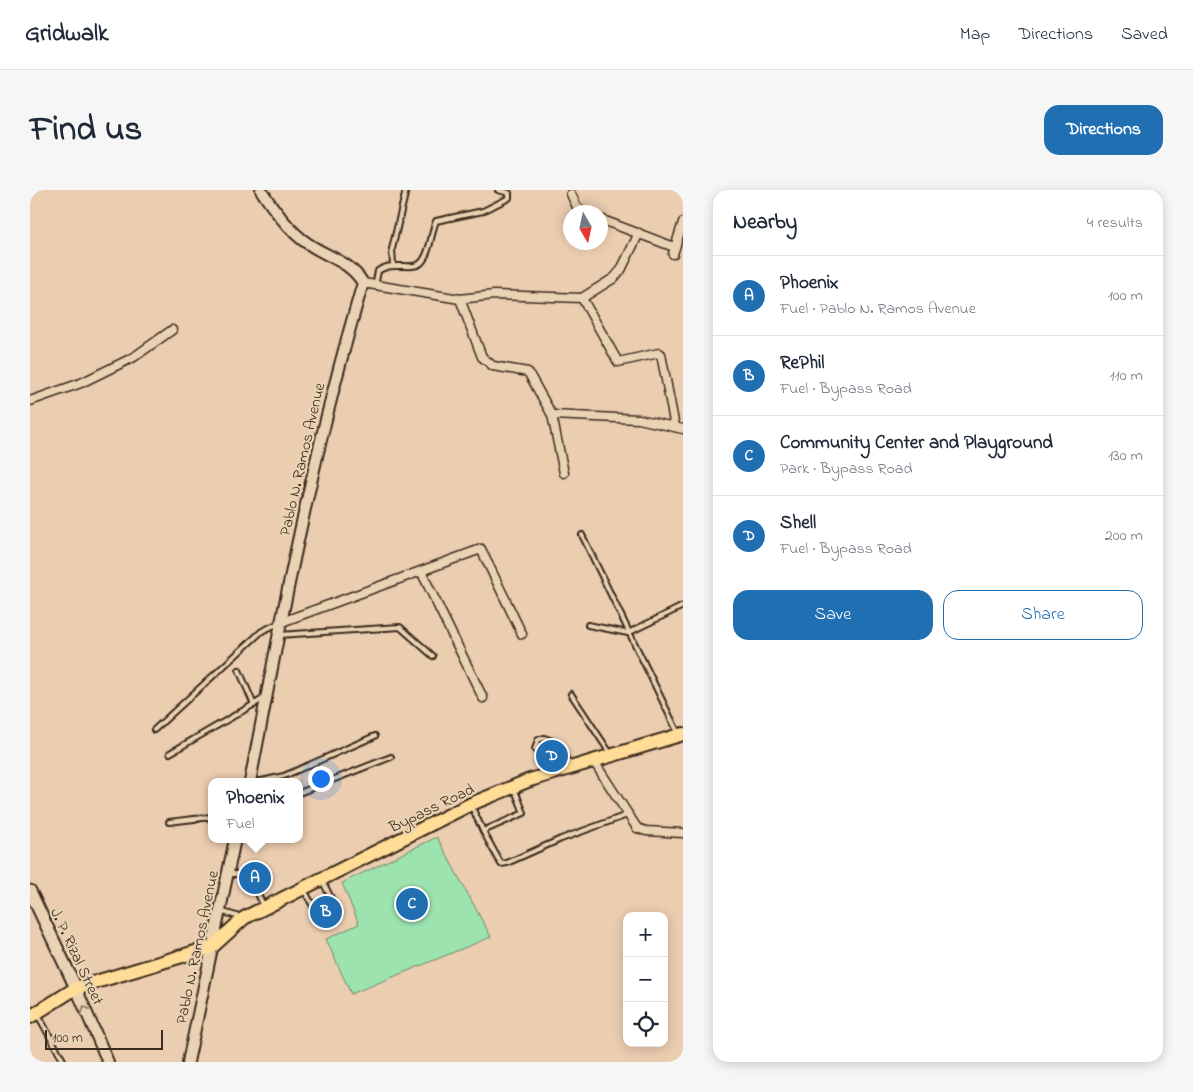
<!DOCTYPE html>
<meta charset="utf-8">
<style>
:root{--surface:#fff;--page:#f6f6f7;--text:#1f2937;--muted:#747a83;--line:#e0e1e3;--accent:#1f6fb2}
body{margin:0;font-family:"Indie Flower",sans-serif;background:var(--page);color:var(--text)}
.controls{position:absolute;right:15px;bottom:15px;display:grid;overflow:hidden;border-radius:10px;box-shadow:0 2px 12px #0003}
.controls button{width:45px;height:45px;display:grid;place-items:center;padding:0;border:0;border-bottom:1px solid var(--line);background:var(--surface);color:var(--text);font:25px sans-serif}
.compass{position:absolute;left:533px;top:15px;width:45px;height:45px;border-radius:50%;background:var(--surface);box-shadow:0 2px 12px #0003;rotate:171deg}
.scale{position:absolute;left:15px;bottom:12px;width:118px;box-sizing:border-box;padding-left:5px;border:2px solid #3b2a1e;border-top:0;font-size:14px;line-height:18px;white-space:nowrap;color:#3b2a1e;-webkit-text-stroke:4px #ead3b3;paint-order:stroke}
.you{position:absolute;left:290px;top:588px;width:18px;height:18px;margin:-12px;border:4px solid #fff;border-radius:50%;background:#1a73e8;box-shadow:0 0 0 8px #1a73e833}
.badge{display:grid;place-items:center;width:32px;height:32px;border-radius:50%;background:var(--accent);color:#fff;font-size:16px;font-weight:700}
.pin{position:absolute;translate:-50% -50%;border:2px solid #fff;box-shadow:0 1px 5px #0006}
.popup{position:absolute;left:178px;top:588px;width:95px;height:65px;box-sizing:border-box;display:grid;place-content:center;border-radius:10px;background:var(--surface);filter:drop-shadow(0 1px 4px #0005);font-size:16px;white-space:nowrap;color:var(--muted)}
.popup b{font-size:19px;color:var(--text)}
.popup::after{content:'';position:absolute;left:50%;top:100%;margin-left:-10px;border:10px solid transparent;border-top-color:var(--surface)}
.list{margin:0;padding:0;list-style:none}
h2{display:flex;justify-content:space-between;align-items:center;height:65px;margin:0;padding:0 20px;font-size:21px}
h2 small{font-size:16px;font-weight:400;color:var(--muted)}
.list li{display:grid;grid-template-columns:32px 1fr auto;gap:15px;align-items:center;box-sizing:border-box;height:80px;padding:0 20px;border-top:1px solid var(--line)}
.list b{display:block;font-size:19px;white-space:nowrap}
.list p{margin:0;font-size:16px;white-space:nowrap;color:var(--muted)}
.list em{font-size:16px;font-style:normal;color:var(--muted)}
.actions{display:flex;gap:10px;padding:15px 20px}
.actions a{flex:1;padding:11px 0;border:1px solid var(--accent);border-radius:15px;text-align:center;font-size:18px;color:var(--accent)}
.actions .main{background:var(--accent);color:#fff}
.icon{flex:none;width:28px;height:28px;fill:none;stroke:currentColor;stroke-width:2;stroke-linecap:round;stroke-linejoin:round}
.map{position:relative;flex:none;width:653px;height:872px;overflow:hidden;border-radius:15px}
header{display:flex;align-items:center;gap:30px;box-sizing:border-box;height:70px;padding:0 25px;background:var(--surface);border-bottom:1px solid var(--line)}
header strong{font-size:24px}
nav{display:flex;gap:28px;margin-inline-start:auto;font-size:18px}
.intro{display:flex;align-items:center;justify-content:space-between;box-sizing:border-box;height:120px;padding:0 30px}
h1{margin:0;font-size:35px}
.button{padding:12px 22px;border-radius:15px;background:var(--accent);color:#fff;font-size:18px;font-weight:700}
main{display:flex;gap:30px;padding:0 30px}
aside{flex:1;background:var(--surface);border-radius:15px;box-shadow:0 2px 12px #0003}
.map>svg:first-child{display:block}
.park{fill:#9de3af;stroke:#6c8666}
.lines{fill:none;stroke-linecap:round;stroke-linejoin:round}
.service-casing{stroke:#3b2a1e;stroke-width:8}
.minor-casing{stroke:#3b2a1e;stroke-width:11}
.tertiary-casing{stroke:#3b2a1e;stroke-width:14}
.secondary-casing{stroke:#3b2a1e;stroke-width:15}
.primary-casing{stroke:#3b2a1e;stroke-width:16}
.service{stroke:#ead3b3;stroke-width:4}
.minor{stroke:#ead3b3;stroke-width:8}
.tertiary{stroke:#ead3b3;stroke-width:10}
.secondary{stroke:#ead3b3;stroke-width:11}
.primary{stroke:#ffdd96;stroke-width:12}
.oneway{stroke:#927e68}
.labels{text-anchor:middle;stroke-width:4.5;stroke-linejoin:round;paint-order:stroke}
.street-label{font-size:16px;fill:#3b2a1e;stroke:#ead3b3}
</style>
<header>
<strong>Gridwalk</strong>
<nav><a>Map</a><a>Directions</a><a>Saved</a></nav>
</header>
<div class="intro"><h1>Find us</h1><a class="button">Directions</a></div>
<main>
<div class="map">
<svg width="653" height="872" viewBox="0 0 653 872">
<rect width="100%" height="100%" fill="#ebcdb0"/>
<filter id="ink" filterUnits="userSpaceOnUse"><feTurbulence type="fractalNoise" baseFrequency=".02" numOctaves="2"/><feDisplacementMap in="SourceGraphic" scale="10" xChannelSelector="R" yChannelSelector="G"/><feConvolveMatrix kernelMatrix="1 2 1 2 8 2 1 2 1" color-interpolation-filters="sRGB"/></filter>
<g filter="url(#ink)">
<polygon class="park" points="407,647 461,747 321,804 296,749 329,734 312,693"/>
<g class="lines">
<g class="service-casing">
<g id="service">
<polyline points="363,75 362,59 376,0"/>
<path d="M345 96 348 81C364 69 386 84 394 69 401 58 401 43 406 31L453 21 479 8V3L468 0"/>
<polyline points="552,345 648,543"/>
<polyline points="558,435 598,443 653,416"/>
<polyline points="249,445 370,437 403,466"/>
<polyline points="209,480 224,515"/>
<polyline points="541,504 580,563"/>
<polyline points="124,540 232,441 249,433"/>
<polyline points="140,563 233,509"/>
<polyline points="520,582 505,559 508,550 514,548 525,552 540,575"/>
<polyline points="227,592 254,586 345,546"/>
<polyline points="269,603 361,567"/>
<polyline points="442,617 453,641 494,623 484,598"/>
<polyline points="139,632 181,627"/>
<polyline points="453,641 471,674 477,673 531,649 597,625"/>
<polyline points="200,684 219,684 234,717"/>
<polyline points="274,700 292,732 309,724 293,692"/>
<polyline points="190,721 210,727"/>
<polyline points="8,825 34,872"/>
</g>
</g>
<g class="minor-casing">
<g id="minor">
<polyline points="541,4 547,17 555,22"/>
<polyline points="570,29 644,57"/>
<polyline points="643,64 653,32"/>
<polyline points="333,93 430,109 464,105 552,108"/>
<polyline points="552,108 588,172 629,163 631,164 645,237"/>
<polyline points="552,108 584,88 591,80 609,43"/>
<polyline points="430,109 452,167 463,176 498,182 522,225 534,283"/>
<polyline points="0,211 51,193 104,167 142,140"/>
<polyline points="522,225 609,229 653,239"/>
<polyline points="391,381 453,508"/>
<polyline points="249,433 451,359 492,444"/>
<polyline points="563,570 607,638 616,641 653,643"/>
</g>
</g>
<g class="tertiary-casing">
<g id="tertiary">
<path d="M220 592C252 424 284 257 333 93 320 71 297 67 277 53 261 43 241 16 231 0"/>
<polyline points="46,798 78,872"/>
<polyline points="158,872 205,649"/>
</g>
</g>
<g class="secondary-casing">
<polyline id="secondary" points="0,701 46,798"/>
</g>
<g class="primary-casing">
<polyline id="primary" points="0,827 46,798 182,757 214,728 441,614 500,590 653,544"/>
</g>
<use href="#service" class="service"/>
<use href="#minor" class="minor"/>
<use href="#tertiary" class="tertiary"/>
<use href="#secondary" class="secondary"/>
<use href="#primary" class="primary"/>
</g>
<defs><path id="oneway-chevron" d="M-2-3.5L2.5 0L-2 3.5" fill="none" stroke-width="1.6" stroke-linecap="round" stroke-linejoin="round" transform="scale(1.25)"/></defs>
<use class="oneway" href="#oneway-chevron" transform="translate(55 819) rotate(-113)"/>
</g>
<g class="labels">
<g class="street-label">
<text transform="translate(271 269) rotate(-77)" y="6">Pablo N. Ramos Avenue</text>
<text transform="translate(401 617) rotate(-26)" y="6">Bypass Road</text>
<text transform="translate(166 757) rotate(-78)" y="6">Pablo N. Ramos Avenue</text>
<text transform="translate(48 766) rotate(65)" y="6">J. P. Rizal Street</text>
</g>
</g>
</svg>
<div class="controls">
<button>+</button>
<button>−</button>
<button><svg class="icon" aria-label="locate" viewBox="0 0 24 24"><circle cx="12" cy="12" r="6"/><path d="M12 2v4M12 18v4M2 12h4M18 12h4"/></svg></button>
</div>
<svg class="compass" viewBox="-18 -18 36 36"><path d="M0-13l5 13h-10z" fill="#e53935"/><path d="M0 13l5-13h-10z" fill="#747a83"/></svg>
<div class="scale">100 m</div>
<div class="you"></div>
<div class="pin badge" style="left:225px;top:688px">A</div>
<div class="popup"><b>Phoenix</b>Fuel</div>
<div class="pin badge" style="left:296px;top:722px">B</div>
<div class="pin badge" style="left:382px;top:714px">C</div>
<div class="pin badge" style="left:522px;top:566px">D</div>
</div>
<aside>
<h2>Nearby<small>4 results</small></h2>
<ul class="list">
<li><span class="badge">A</span><div><b>Phoenix</b><p>Fuel · Pablo N. Ramos Avenue</p></div><em>100 m</em></li>
<li><span class="badge">B</span><div><b>RePhil</b><p>Fuel · Bypass Road</p></div><em>110 m</em></li>
<li><span class="badge">C</span><div><b>Community Center and Playground</b><p>Park · Bypass Road</p></div><em>130 m</em></li>
<li><span class="badge">D</span><div><b>Shell</b><p>Fuel · Bypass Road</p></div><em>200 m</em></li>
</ul>
<div class="actions"><a class="main">Save</a><a>Share</a></div>
</aside>
</main>
